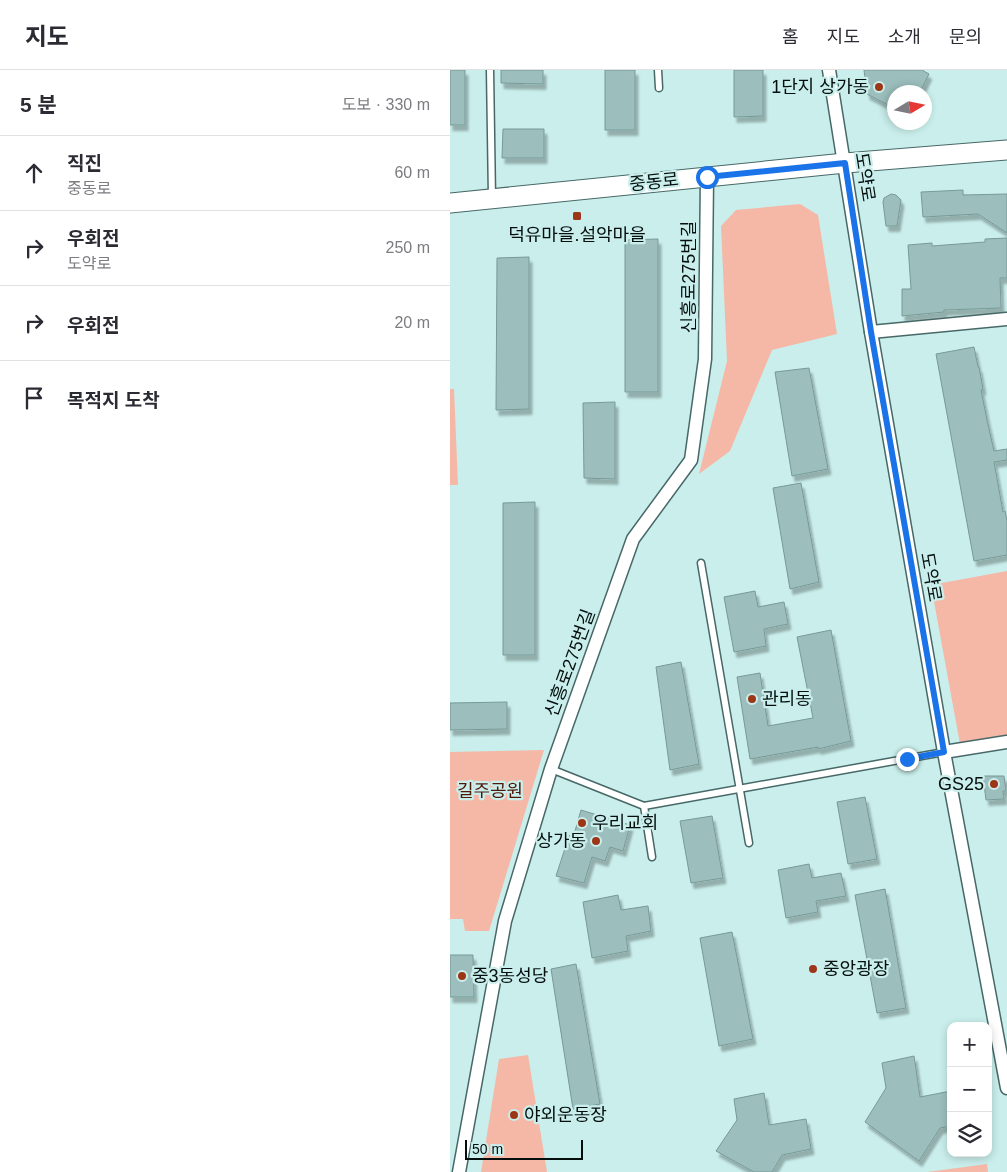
<!DOCTYPE html>
<html lang="ko">
<meta charset="utf-8">
<style>
:root{--surface:#fff;--page:#f2f2f3;--text:#2b2b33;--muted:#7c7c81;--line:#e1e1e2}
body{margin:0;font-family:Arial,"Noto Sans KR",sans-serif;background:var(--page);color:var(--text)}
.controls{position:absolute;right:15px;bottom:15px;display:grid;overflow:hidden;border-radius:10px;box-shadow:0 2px 8px #0003}
.controls button{width:45px;height:45px;display:grid;place-items:center;padding:0;border:0;border-bottom:1px solid var(--line);background:var(--surface);color:var(--text);font:25px sans-serif}
.compass{position:absolute;left:437px;top:15px;width:45px;height:45px;border-radius:50%;background:var(--surface);box-shadow:0 2px 8px #0003;rotate:80deg}
.scale{position:absolute;left:15px;bottom:12px;width:118px;box-sizing:border-box;padding-left:5px;border:2px solid #030e0d;border-top:0;font-size:14px;line-height:18px;white-space:nowrap;color:#030e0d;-webkit-text-stroke:4px #c9eeeb;paint-order:stroke}
.stop{position:absolute;width:15px;height:15px;margin:-11px;border:4px solid #1a73e8;border-radius:50%;background:#fff}
.stop.end{background:#1a73e8;border-color:#fff;box-shadow:0 1px 5px #0008}
.list{margin:0;padding:0;list-style:none}
h2{display:flex;justify-content:space-between;align-items:center;height:65px;margin:0;padding:0 20px;font-size:21px}
h2 small{font-size:16px;font-weight:400;color:var(--muted)}
.list li{display:grid;grid-template-columns:32px 1fr auto;gap:15px;align-items:center;box-sizing:border-box;height:75px;padding:0 20px;border-top:1px solid var(--line)}
.list b{display:block;font-size:19px;white-space:nowrap}
.list p{margin:0;font-size:16px;white-space:nowrap;color:var(--muted)}
.list em{font-size:16px;font-style:normal;color:var(--muted)}
.icon{flex:none;width:28px;height:28px;fill:none;stroke:currentColor;stroke-width:2;stroke-linecap:round;stroke-linejoin:round}
.map{position:relative;flex:none;width:557px;height:1102px;overflow:hidden}
header{display:flex;align-items:center;gap:30px;box-sizing:border-box;height:70px;padding:0 25px;background:var(--surface);border-bottom:1px solid var(--line)}
header strong{font-size:24px}
nav{display:flex;gap:28px;margin-inline-start:auto;font-size:18px}
main{display:flex}
aside{flex:1;background:var(--surface)}
.map>svg:first-child{display:block}
.green{fill:#f5b8a7}
.building{fill:#9cbfbd;stroke:#779a98;filter:url(#shadow)}
.lines{fill:none;stroke-linecap:round;stroke-linejoin:round}
.lane-casing{stroke:#476867;stroke-width:9}
.street-casing{stroke:#476867;stroke-width:15}
.secondary-casing{stroke:#476867;stroke-width:21}
.lane{stroke:#fff;stroke-width:6}
.street{stroke:#fff;stroke-width:12}
.secondary{stroke:#fff;stroke-width:19}
.route{stroke:#1a73e8;stroke-width:6}
.poi-dot{fill:#9d3517;stroke:#c9eeeb;stroke-width:2}
.labels{text-anchor:middle;stroke-width:4.5;stroke-linejoin:round;paint-order:stroke}
.poi-label{font-size:18px;fill:#030e0d;stroke:#c9eeeb;text-anchor:start}
.street-label{font-size:18px;fill:#030e0d;stroke:#c9eeeb}
.park-label{font-size:18px;fill:#4f1809;stroke:#c9eeeb}
</style>
<header>
<strong>지도</strong>
<nav><a>홈</a><a>지도</a><a>소개</a><a>문의</a></nav>
</header>
<main>
<aside>
<h2>5 분<small>도보 · 330 m</small></h2>
<ul class="list">
<li><svg class="icon" aria-label="ahead" viewBox="0 0 24 24"><path d="M12 20V5M6 11l6-6 6 6"/></svg><div><b>직진</b><p>중동로</p></div><em>60 m</em></li>
<li><svg class="icon" aria-label="right" viewBox="0 0 24 24"><path d="M7 20v-9h11M14 6l5 5-5 5"/></svg><div><b>우회전</b><p>도약로</p></div><em>250 m</em></li>
<li><svg class="icon" aria-label="right" viewBox="0 0 24 24"><path d="M7 20v-9h11M14 6l5 5-5 5"/></svg><div><b>우회전</b></div><em>20 m</em></li>
<li><svg class="icon" aria-label="arrive" viewBox="0 0 24 24"><path d="M6 21V4h12l-3 4 3 4H6"/></svg><div><b>목적지 도착</b></div></li>
</ul>
</aside>
<div class="map">
<svg width="557" height="1102" viewBox="0 0 557 1102">
<defs>
<filter id="shadow"><feDropShadow dx="3" dy="5.5" stdDeviation="1" flood-color="#0004"/></filter>
</defs>
<rect width="100%" height="100%" fill="#c9eeeb"/>
<g class="green">
<polygon points="350,134 368,145 387,264 322,280 280,381 249,404 277,291 271,156 286,140"/>
<polygon points="0,319 4,319 8,415 0,415"/>
<polygon points="557,501 557,666 510,674 481,515"/>
<polygon points="94,680 39,861 15,861 13,849 0,849 0,682"/>
<polygon points="78,985 97,1102 31,1102 49,989"/>
<polygon points="537,1094 538,1102 477,1102"/>
</g>
<g class="building">
<rect x="0" y="0" width="15" height="55"/>
<polygon points="51,0 93,0 93,14 51,13"/>
<rect x="155" y="0" width="30" height="60"/>
<polygon points="284,0 313,0 313,46 284,47"/>
<polygon points="414,0 472,0 479,4 470,22 444,22 444,38 417,24"/>
<polygon points="53,59 94,59 94,88 52,88"/>
<polygon points="513,120 513,125 557,124 557,163 528,144 473,147 471,122"/>
<polygon points="441,124 446,125 451,130 447,156 436,156 433,132 434,128"/>
<polygon points="557,168 557,208 550,208 551,238 494,240 494,242 452,246 452,219 461,219 458,175 482,173 482,176 535,172 535,169"/>
<polygon points="208,169 208,322 175,322 175,170"/>
<polygon points="79,187 79,339 46,340 47,188"/>
<polygon points="524,277 528,297 529,297 533,319 531,320 537,350 544,381 557,379 557,390 544,392 553,442 555,441 557,451 557,485 524,491 486,284"/>
<polygon points="359,298 378,399 342,406 325,302"/>
<polygon points="165,332 165,409 134,408 133,333"/>
<polygon points="351,413 369,512 340,519 323,418"/>
<polygon points="85,432 85,585 53,585 53,433"/>
<polygon points="305,521 308,537 334,532 338,554 314,559 316,576 284,582 274,527"/>
<polygon points="381,560 401,671 368,679 368,677 300,689 287,607 310,603 318,656 363,648 347,567"/>
<polygon points="231,592 249,694 220,700 206,597"/>
<polygon points="57,632 57,659 0,660 0,633"/>
<polygon points="533,706 554,706 556,721 553,721 554,729 536,730"/>
<polygon points="415,727 427,789 398,794 387,732"/>
<polygon points="131,740 180,755 173,781 160,777 155,791 142,787 134,813 106,806 119,766 125,761"/>
<polygon points="262,746 273,808 241,813 230,751"/>
<polygon points="359,794 362,808 391,803 396,826 366,831 368,842 336,848 328,800"/>
<polygon points="435,819 456,938 427,943 405,825"/>
<polygon points="168,825 171,840 198,836 201,861 176,866 178,881 142,888 133,832"/>
<polygon points="282,862 303,969 269,976 250,868"/>
<polygon points="0,885 23,885 24,927 0,927"/>
<polygon points="126,894 150,1034 123,1039 101,899"/>
<polygon points="464,986 470,1027 501,1021 501,1056 490,1058 469,1091 415,1052 436,1018 432,993"/>
<polygon points="314,1023 319,1055 356,1049 361,1079 332,1085 322,1102 304,1102 266,1081 287,1050 284,1029"/>
</g>
<g class="lines">
<g class="lane-casing">
<g id="lane">
<polyline points="40,0 42,128"/>
<polyline points="208,0 209,18"/>
<polyline points="251,493 299,773"/>
<polyline points="101,699 194,736 494,682"/>
<polyline points="194,736 202,787"/>
</g>
</g>
<g class="street-casing">
<g id="street">
<polyline points="379,0 421,262 494,682 557,1018"/>
<polyline points="421,262 557,249"/>
<polyline points="494,682 557,672"/>
<polyline points="9,1102 55,851 101,699 183,469 241,390 255,289 257,107"/>
</g>
</g>
<g class="secondary-casing">
<polyline id="secondary" points="0,133 395,93 557,80"/>
</g>
<use href="#lane" class="lane"/>
<use href="#street" class="street"/>
<use href="#secondary" class="secondary"/>
</g>
<g class="lines">
<polyline class="route" points="257,107 395,93 421,262 494,682 457,689"/>
</g>
<g class="poi-dot">
<circle cx="429" cy="17" r="5"/>
<rect x="122" y="141" width="10" height="10" rx="2.5"/>
<circle cx="302" cy="629" r="5"/>
<circle cx="544" cy="714" r="5"/>
<circle cx="132" cy="753" r="5"/>
<circle cx="146" cy="771" r="5"/>
<circle cx="363" cy="899" r="5"/>
<circle cx="12" cy="906" r="5"/>
<circle cx="64" cy="1045" r="5"/>
</g>
<g class="labels">
<g class="poi-label">
<text x="419" y="23" text-anchor="end">1단지 상가동</text>
<text x="127" y="171" text-anchor="middle">덕유마을.설악마을</text>
<text x="312" y="635">관리동</text>
<text x="534" y="720" text-anchor="end">GS25</text>
<text x="142" y="759">우리교회</text>
<text x="136" y="777" text-anchor="end">상가동</text>
<text x="373" y="905">중앙광장</text>
<text x="22" y="912">중3동성당</text>
<text x="74" y="1051">야외운동장</text>
</g>
<g class="street-label">
<text transform="translate(415 107) rotate(81)" y="6">도약로</text>
<text transform="translate(204 112) rotate(-6)" y="6">중동로</text>
<text transform="translate(239 207) rotate(-90)" y="6">신흥로275번길</text>
<text transform="translate(481 507) rotate(80)" y="6">도약로</text>
<text transform="translate(120 593) rotate(-70)" y="6">신흥로275번길</text>
</g>
<g class="park-label">
<text x="40" y="727">길주공원</text>
</g>
</g>
</svg>
<div class="controls">
<button>+</button>
<button>−</button>
<button><svg class="icon" aria-label="layers" viewBox="0 0 24 24"><path d="M12 4l9 5-9 5-9-5zM3 14l9 5 9-5"/></svg></button>
</div>
<svg class="compass" viewBox="-18 -18 36 36"><path d="M0-13l5 13h-10z" fill="#e53935"/><path d="M0 13l5-13h-10z" fill="#7c7c81"/></svg>
<div class="scale">50 m</div>
<div class="stop" style="left:257px;top:107px"></div>
<div class="stop end" style="left:457px;top:689px"></div>
</div>
</main>
